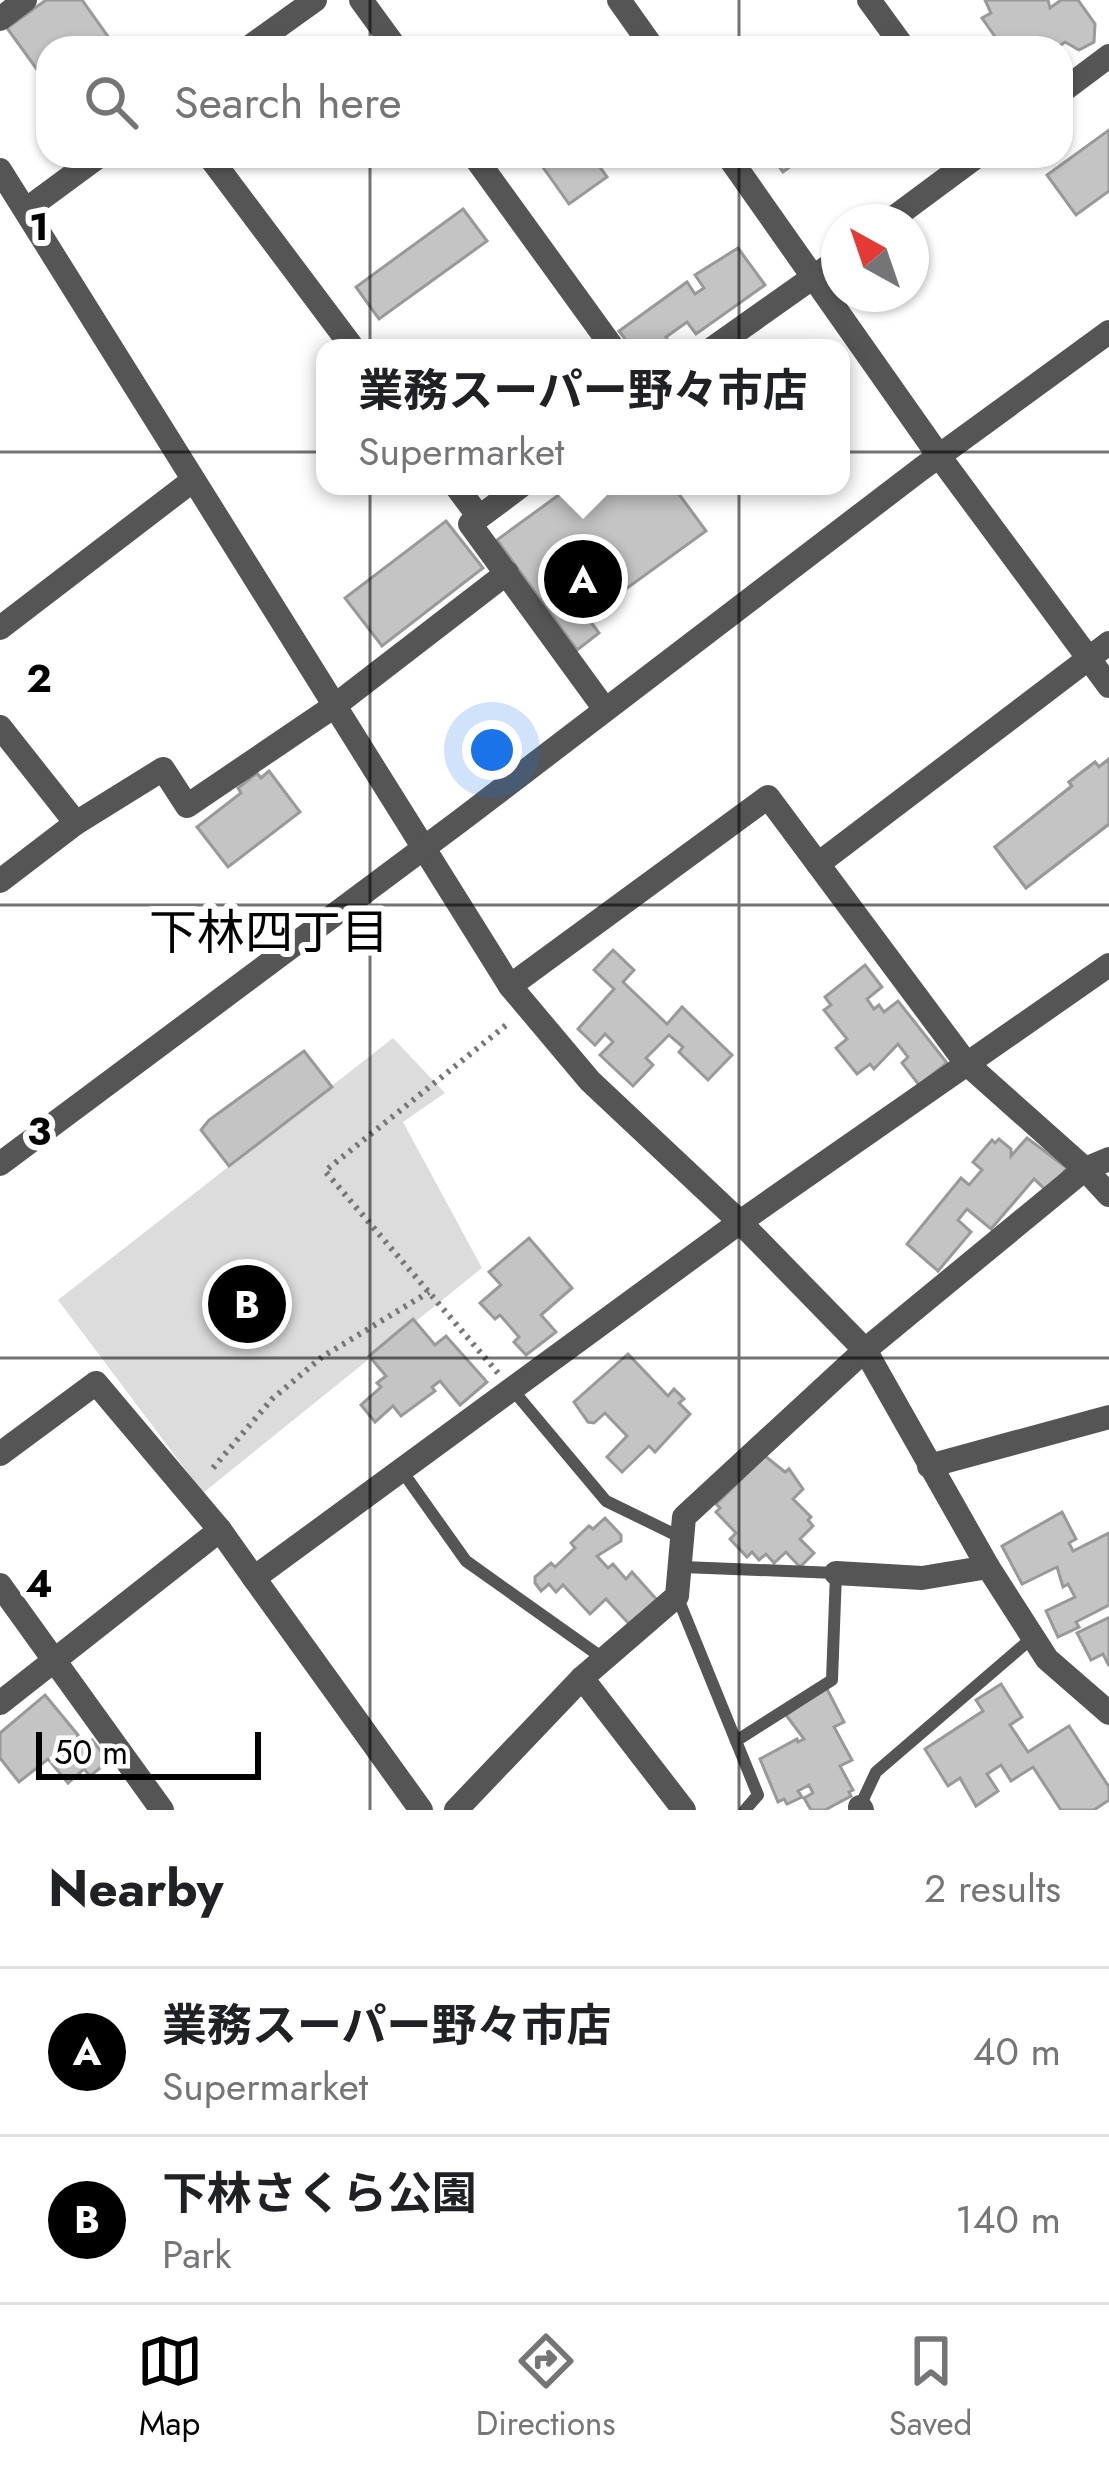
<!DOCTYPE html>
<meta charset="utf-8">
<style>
:root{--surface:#fff;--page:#f6f6f6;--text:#202124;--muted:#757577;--line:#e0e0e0;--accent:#000}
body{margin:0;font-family:Jost,"Noto Sans JP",sans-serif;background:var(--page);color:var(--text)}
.compass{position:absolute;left:821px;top:204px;width:108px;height:108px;border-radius:50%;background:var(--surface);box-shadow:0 3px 9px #0004;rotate:320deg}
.scale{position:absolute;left:36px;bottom:30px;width:225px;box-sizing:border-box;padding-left:12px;border:6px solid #000;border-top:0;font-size:33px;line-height:42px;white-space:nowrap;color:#000;-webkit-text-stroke:9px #fff;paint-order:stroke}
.you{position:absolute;left:492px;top:750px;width:42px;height:42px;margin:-30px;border:9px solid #fff;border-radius:50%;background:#1a73e8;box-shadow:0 0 0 18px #1a73e833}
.badge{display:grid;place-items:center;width:78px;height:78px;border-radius:50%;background:var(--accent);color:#fff;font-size:39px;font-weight:700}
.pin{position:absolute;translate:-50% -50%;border:6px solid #fff;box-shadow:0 3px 12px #0006}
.popup{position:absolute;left:316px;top:339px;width:534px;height:156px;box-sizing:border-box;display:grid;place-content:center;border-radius:24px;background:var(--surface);filter:drop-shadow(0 3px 9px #0005);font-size:39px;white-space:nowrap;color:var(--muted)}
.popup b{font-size:45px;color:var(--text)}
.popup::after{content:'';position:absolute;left:50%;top:100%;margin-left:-24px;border:24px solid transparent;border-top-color:var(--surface)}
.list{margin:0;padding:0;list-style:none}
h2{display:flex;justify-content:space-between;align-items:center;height:156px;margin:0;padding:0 48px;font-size:51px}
h2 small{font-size:39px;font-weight:400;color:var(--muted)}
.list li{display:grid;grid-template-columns:78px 1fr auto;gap:36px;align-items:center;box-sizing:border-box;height:168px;padding:0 48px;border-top:3px solid var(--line)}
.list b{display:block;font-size:45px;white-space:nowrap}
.list p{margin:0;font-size:39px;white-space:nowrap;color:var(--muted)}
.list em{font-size:39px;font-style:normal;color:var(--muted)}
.icon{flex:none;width:66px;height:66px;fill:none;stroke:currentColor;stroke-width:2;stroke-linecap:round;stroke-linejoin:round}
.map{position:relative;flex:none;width:1109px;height:1810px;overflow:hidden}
.search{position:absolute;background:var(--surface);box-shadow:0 3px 9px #0004;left:36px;right:36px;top:36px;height:132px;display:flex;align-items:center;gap:30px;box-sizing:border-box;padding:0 42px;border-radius:36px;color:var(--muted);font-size:45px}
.sheet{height:492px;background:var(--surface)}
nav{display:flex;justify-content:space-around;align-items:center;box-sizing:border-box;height:168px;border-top:3px solid var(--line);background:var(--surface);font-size:33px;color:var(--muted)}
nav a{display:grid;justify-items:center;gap:6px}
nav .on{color:var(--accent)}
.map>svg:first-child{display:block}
.green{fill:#dcdcdc}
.building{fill:#c4c4c4;stroke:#999;stroke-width:3}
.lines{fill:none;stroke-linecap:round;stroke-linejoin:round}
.path{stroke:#777;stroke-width:6;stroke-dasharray:3 6;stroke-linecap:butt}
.service{stroke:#555;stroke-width:12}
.minor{stroke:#555;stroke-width:24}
.tertiary{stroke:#555;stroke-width:24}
.grid{fill:none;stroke:#000;stroke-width:3;stroke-opacity:0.55}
.labels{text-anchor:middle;stroke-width:12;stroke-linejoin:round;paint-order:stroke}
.neighbourhood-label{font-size:48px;fill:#000;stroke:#fff}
.grid-label{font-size:39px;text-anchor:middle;font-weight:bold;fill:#000;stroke:#fff;stroke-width:12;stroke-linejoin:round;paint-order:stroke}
</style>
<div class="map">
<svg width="1109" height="1810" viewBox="0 0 1109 1810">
<rect width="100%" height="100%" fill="#fff"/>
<polygon class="green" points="393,1038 445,1093 403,1122 482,1268 203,1493 58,1300"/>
<g class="building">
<polygon points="46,0 82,0 109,38 95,48 48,48 46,82 7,28"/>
<polygon points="1048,0 1050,8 1061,0 1078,0 1095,24 1094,42 1079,50 1065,42 1057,48 1003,48 982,18 991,13 985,0"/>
<polygon points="1109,130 1109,191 1076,215 1047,175"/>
<polygon points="535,156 592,156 607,177 569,204"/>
<polygon points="771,156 805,156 783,172"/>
<polygon points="463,209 487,241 379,319 356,287"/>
<polygon points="738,248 765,285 696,334 687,322 666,337 670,344 665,348 632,348 619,331 687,282 695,294 704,288 695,275"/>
<polygon points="571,486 673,486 706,531 587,617 599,633 577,650 497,540"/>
<polygon points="446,521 483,568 382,646 345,598"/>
<polygon points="1109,759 1109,824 1026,888 995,847 1072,786 1069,782 1095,762 1099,767"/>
<polygon points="1109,759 1109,824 1026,888 995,847 1072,786 1069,782 1095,762 1099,767"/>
<polygon points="269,771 300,812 228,867 197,827 241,793 238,788 257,773 261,778"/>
<polygon points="613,950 634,970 623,982 667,1024 682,1007 732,1055 708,1080 679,1052 683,1047 669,1035 646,1058 653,1065 633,1086 600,1055 613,1042 605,1034 595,1045 578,1029 614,989 594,970"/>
<polygon points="865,965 882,987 867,999 874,1009 879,1005 884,1012 898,1001 947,1063 919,1085 902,1063 908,1057 898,1044 874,1069 870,1064 857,1074 836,1048 847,1039 824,1010 831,1005 825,997"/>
<polygon points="304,1051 332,1087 229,1166 201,1130 209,1120"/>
<polygon points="1027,1138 1067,1168 1047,1191 1034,1179 991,1229 967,1209 958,1220 971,1232 938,1271 907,1244 961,1178 969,1185 982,1170 973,1162 992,1140 995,1143 999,1139 1011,1149 1011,1156"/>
<polygon points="529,1238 572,1288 541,1315 556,1332 526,1355 514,1342 519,1337 500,1315 495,1319 480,1303 501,1285 489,1272"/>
<polygon points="413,1319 435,1345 446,1336 487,1382 460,1405 440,1381 432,1387 435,1391 401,1416 393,1406 375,1422 361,1405 381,1387 377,1383 386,1376 369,1356"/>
<polygon points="628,1354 668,1396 674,1389 684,1399 679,1403 690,1414 655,1452 649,1446 622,1472 607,1457 627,1436 605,1413 594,1423 588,1422 574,1402"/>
<polygon points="765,1456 785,1472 789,1469 803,1489 793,1499 811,1517 808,1520 813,1526 800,1539 814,1553 800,1567 786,1552 774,1563 766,1554 759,1560 752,1552 747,1557 730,1539 736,1533 716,1512 720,1508 716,1504"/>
<polygon points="1062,1512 1076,1539 1069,1543 1073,1551 1109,1533 1109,1605 1076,1622 1079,1627 1058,1637 1046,1611 1075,1597 1068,1584 1063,1587 1057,1567 1022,1584 1002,1546"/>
<polygon points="605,1518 621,1535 621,1541 597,1556 608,1568 613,1564 626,1579 632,1572 657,1600 630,1625 606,1599 590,1614 563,1585 556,1592 549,1584 541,1591 535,1583 535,1577 551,1563 555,1567 575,1548 571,1543 589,1526 593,1529"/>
<polygon points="1108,1618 1109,1620 1109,1666 1103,1654 1091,1660 1077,1633"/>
<polygon points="1001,1684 1022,1717 1010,1725 1028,1752 1069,1726 1109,1787 1109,1800 1094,1810 1061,1810 1033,1767 1011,1781 1001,1765 987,1774 998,1791 976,1806 960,1778 948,1786 925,1749 983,1711 976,1700"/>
<polygon points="826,1687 844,1722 834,1727 852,1760 840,1766 853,1790 849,1792 851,1796 825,1810 811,1810 804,1798 813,1793 809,1785 798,1791 802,1797 787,1804 784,1799 778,1802 760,1759 797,1739 798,1742 804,1739 786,1715"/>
<polygon points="45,1695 78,1735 75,1738 82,1747 92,1740 109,1761 90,1776 84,1769 68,1783 48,1759 19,1782 0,1758 0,1733"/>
</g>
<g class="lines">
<g class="path">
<polyline points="498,1373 325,1171 510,1022"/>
<polyline points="213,1468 272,1399 322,1357 429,1292"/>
</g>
<g class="service">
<polyline points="512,1389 606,1501 682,1538"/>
<polyline points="402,1471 466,1561 604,1659"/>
<polyline points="683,1567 836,1573 832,1680 736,1741"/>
<polyline points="677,1596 758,1795 745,1810"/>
<polyline points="860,1806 876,1772 1032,1638"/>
</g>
<g class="minor">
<polyline points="361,0 396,48"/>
<polyline points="619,0 653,48"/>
<polyline points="869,0 904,48"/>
<polyline points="0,19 25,0"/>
<polyline points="248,48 315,0"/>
<polyline points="1061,92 1109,56"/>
<polyline points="209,156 353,348"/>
<polyline points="474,156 613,348"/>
<polyline points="728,156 939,456 1109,686"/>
<polyline points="27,209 99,156"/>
<polyline points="888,222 977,156"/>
<polyline points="713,348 839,259"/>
<polyline points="456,486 479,517"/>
<polyline points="521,486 470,524 604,708"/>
<polyline points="0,628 192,481"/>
<polyline points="0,727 76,823 0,881"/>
<polyline points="76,823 163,769 187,806 333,707 507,573"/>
<polyline points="818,864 1109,643"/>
<polyline points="510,986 768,797 966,1063 1085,1169 1109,1195"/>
<polyline points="0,1454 96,1383 220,1530 254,1578 740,1222 1109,965"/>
<polyline points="929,1466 1109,1417"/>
<polyline points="836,1573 922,1578 988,1567"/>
<polyline points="254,1578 421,1810"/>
<polyline points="0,1585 162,1810"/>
<polyline points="582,1678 684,1810"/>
<polyline points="0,1703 220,1530"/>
<polyline points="860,1807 862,1810"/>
<polyline points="456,1810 582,1678 677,1596 684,1517 865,1350 1085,1169 1109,1159"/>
</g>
<g class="tertiary">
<polyline points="0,170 510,986 590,1081 740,1222 865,1350 988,1567 1047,1659 1109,1713"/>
<polyline points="0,1164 460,821 921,469 1109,332"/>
</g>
</g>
<path class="grid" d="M370 0V48M739 0V48M370 156V1810M739 156V1810M0 452H1109M0 905H1109M0 1358H1109"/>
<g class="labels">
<g class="neighbourhood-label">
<text x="269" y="949">下林四丁目</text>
</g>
</g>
<g class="grid-label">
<text x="39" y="240">1</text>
<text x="39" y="692">2</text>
<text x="39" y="1145">3</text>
<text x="39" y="1597">4</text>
</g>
</svg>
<svg class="compass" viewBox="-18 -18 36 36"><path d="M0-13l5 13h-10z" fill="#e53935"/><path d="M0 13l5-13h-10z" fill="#757577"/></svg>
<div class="scale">50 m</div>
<div class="you"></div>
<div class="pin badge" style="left:583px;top:579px">A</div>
<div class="popup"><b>業務スーパー野々市店</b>Supermarket</div>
<div class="pin badge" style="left:247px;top:1304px">B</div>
<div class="search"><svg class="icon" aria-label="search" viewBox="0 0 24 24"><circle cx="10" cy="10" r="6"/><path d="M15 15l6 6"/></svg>Search here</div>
</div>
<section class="sheet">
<h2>Nearby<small>2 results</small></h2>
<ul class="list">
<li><span class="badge">A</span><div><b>業務スーパー野々市店</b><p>Supermarket</p></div><em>40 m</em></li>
<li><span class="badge">B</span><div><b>下林さくら公園</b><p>Park</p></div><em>140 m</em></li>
</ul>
</section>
<nav>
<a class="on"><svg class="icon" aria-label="map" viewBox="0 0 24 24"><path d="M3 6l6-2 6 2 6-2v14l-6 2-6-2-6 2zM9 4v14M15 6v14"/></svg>Map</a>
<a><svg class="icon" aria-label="directions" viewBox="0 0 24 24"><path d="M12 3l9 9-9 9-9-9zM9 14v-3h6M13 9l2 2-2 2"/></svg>Directions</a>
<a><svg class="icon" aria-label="saved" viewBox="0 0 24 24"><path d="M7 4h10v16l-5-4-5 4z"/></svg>Saved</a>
</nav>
